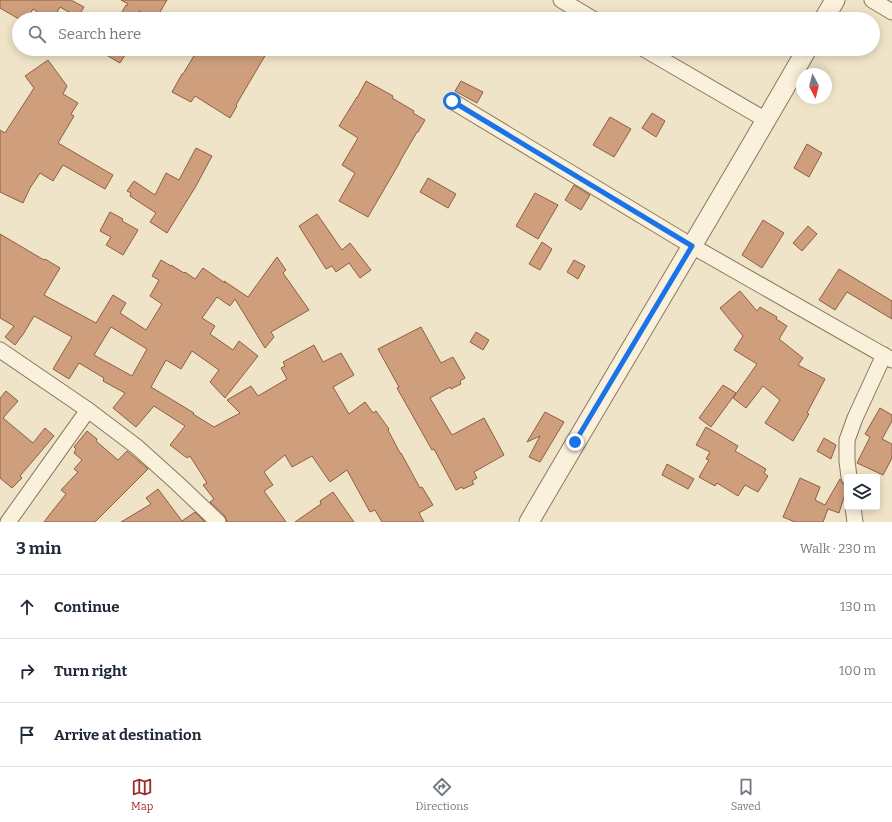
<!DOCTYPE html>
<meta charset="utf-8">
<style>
:root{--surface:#fff;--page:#f6f6f7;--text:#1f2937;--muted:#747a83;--line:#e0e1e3;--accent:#9e2a2b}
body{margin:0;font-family:Bitter,serif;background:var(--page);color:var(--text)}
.controls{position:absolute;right:12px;bottom:12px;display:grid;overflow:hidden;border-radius:4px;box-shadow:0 2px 10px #0003}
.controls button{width:36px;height:36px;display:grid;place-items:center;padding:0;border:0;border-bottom:1px solid var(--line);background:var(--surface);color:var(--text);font:20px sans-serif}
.compass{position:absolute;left:796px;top:68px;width:36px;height:36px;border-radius:50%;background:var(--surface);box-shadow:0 2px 10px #0003;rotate:173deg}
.stop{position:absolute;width:12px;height:12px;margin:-9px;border:3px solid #1a73e8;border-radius:50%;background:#fff}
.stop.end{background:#1a73e8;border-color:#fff;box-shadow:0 1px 4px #0008}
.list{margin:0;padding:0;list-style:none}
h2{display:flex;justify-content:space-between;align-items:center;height:52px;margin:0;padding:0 16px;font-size:17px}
h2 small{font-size:13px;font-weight:400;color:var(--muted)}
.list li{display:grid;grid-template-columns:26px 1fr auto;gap:12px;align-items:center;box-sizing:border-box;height:64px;padding:0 16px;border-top:1px solid var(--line)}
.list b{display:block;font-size:15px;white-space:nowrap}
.list em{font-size:13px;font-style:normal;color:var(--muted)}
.icon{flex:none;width:22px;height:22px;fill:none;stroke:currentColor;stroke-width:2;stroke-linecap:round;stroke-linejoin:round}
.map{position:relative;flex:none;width:892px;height:522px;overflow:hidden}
.search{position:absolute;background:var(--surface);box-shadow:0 2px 10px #0003;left:12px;right:12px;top:12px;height:44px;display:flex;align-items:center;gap:10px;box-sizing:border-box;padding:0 14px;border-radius:22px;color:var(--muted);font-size:15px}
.sheet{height:244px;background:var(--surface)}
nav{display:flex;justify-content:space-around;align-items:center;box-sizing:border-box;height:56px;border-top:1px solid var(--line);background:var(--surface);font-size:11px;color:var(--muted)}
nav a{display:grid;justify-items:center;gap:2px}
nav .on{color:var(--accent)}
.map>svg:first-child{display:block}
.building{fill:#cf9f7d;stroke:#8d5f41;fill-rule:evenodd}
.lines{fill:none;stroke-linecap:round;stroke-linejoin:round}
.minor-casing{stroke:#8d765c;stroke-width:17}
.tertiary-casing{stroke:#8d765c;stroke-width:21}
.minor{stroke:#faf1dc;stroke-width:15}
.tertiary{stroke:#faf1dc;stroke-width:19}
.route{stroke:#1a73e8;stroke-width:5}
</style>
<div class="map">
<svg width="892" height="522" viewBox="0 0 892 522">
<rect width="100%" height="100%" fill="#f0e4c8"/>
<g class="building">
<polygon points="0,0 71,0 84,7 78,17 60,7 53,19 49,19 33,9 27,19 19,19 0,8"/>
<polygon points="121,0 167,0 156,19 154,19 139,11 135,19 118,19 126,5 127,6 128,4"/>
<polygon points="96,49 129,49 120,63"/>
<polygon points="198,49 269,49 236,105 237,106 230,118 195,96 191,102 172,92 182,74 183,74"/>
<polygon points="48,60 67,86 63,94 78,103 71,114 74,116 58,143 113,175 105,189 63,165 53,181 40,173 30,188 23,203 0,192 0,130 5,133 34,88 25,76"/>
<polygon points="366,81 393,96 392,98 414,111 413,113 425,120 418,132 417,132 400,161 400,162 368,217 339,201 355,173 342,165 358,138 339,126 357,97 357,98"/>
<polygon points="461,81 483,92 477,103 455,91"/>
<polygon points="652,113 665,121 656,137 642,128"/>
<polygon points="610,117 631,129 614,157 593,145"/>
<polygon points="807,144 822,153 809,177 794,168"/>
<polygon points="196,148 212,156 196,186 167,233 150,222 156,213 130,196 131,193 127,191 134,181 155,195 166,173 179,180"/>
<polygon points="428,178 456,194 448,208 420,192"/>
<polygon points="574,185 590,195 581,210 565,200"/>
<polygon points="535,193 558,205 538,239 516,226"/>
<polygon points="110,212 123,219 122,221 138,230 123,255 106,245 111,237 100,231"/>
<polygon points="317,214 342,250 350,243 371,270 360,278 349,263 336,272 332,266 326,269 299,226"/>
<polygon points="763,220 784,233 762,268 742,255"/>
<polygon points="808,226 817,234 802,251 793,243"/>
<path d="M0 234 44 260 45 259 60 268 44 295 96 323 113 295 126 303 120 313 146 330 162 304 150 296 159 280 152 276 161 260 171 266V265L184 273 185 272 195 279 203 268 225 283 224 281 248 297 277 257 286 270 283 273 309 310 271 332 274 337 265 348 235 299 230 306 217 297 202 318 215 326 210 334 233 350 239 341 258 356 225 398 210 382 219 370 192 351 181 369 166 360 151 387 194 413 193 414 214 427 240 413 227 400 251 386 258 396 287 379 281 368 285 366 283 362 314 345 323 362 341 353 354 375 333 387 349 414 365 402 373 413 376 411 389 429 388 430 400 453H401L420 488 422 487 433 505 419 513 424 522H382L375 510 370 512 347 470 330 482 312 456 292 467 285 455 264 472 273 485 264 491 286 522H227L226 519 224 515 210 502 214 499 203 485 207 483 190 456 187 458 170 445 185 426 154 406 136 427 113 408 125 393 103 381 104 378 79 363 69 379 53 369 72 337 34 316 24 333 15 345 5 337 14 326 0 318ZM111 327 147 349 132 376 94 355Z"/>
<polygon points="542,242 552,249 540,270 529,264"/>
<polygon points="574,260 585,266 578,279 567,272"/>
<polygon points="839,269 892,301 892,319 847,292 835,310 819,300"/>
<polygon points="740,291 757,311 760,307 777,317 776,319 787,326 779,339 803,358 798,365 825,379 807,413 809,414 793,441 765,423 780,400 763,386 746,408 733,398 757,364 734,350 743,336 720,308"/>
<polygon points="421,327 441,363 453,357 465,378 460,381 461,384 451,389 450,387 430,398 452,435 484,418 504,455 474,472 477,478 472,481 474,484 463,489 462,487 456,490 434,449 432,450 397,388 399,387 378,349"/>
<polygon points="476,332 489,340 483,350 470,342"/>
<polygon points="723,385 736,393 711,427 699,418"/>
<polygon points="6,391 18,401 3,418 33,443 45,428 54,436 20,476 22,478 12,488 0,478 0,398"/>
<polygon points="880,408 892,415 892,421 882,439 892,444 892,458 883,475 857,463 870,437 865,434"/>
<polygon points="545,412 564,422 540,462 529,457 540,436 527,442"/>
<polygon points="706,427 738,446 735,451 766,469 764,473 768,476 758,492 745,485 738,496 717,483 715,486 699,477 709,460 706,459 710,452 696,445"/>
<polygon points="87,431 97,439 96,441 118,460 127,451 148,469 95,522 44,522 50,514 66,494 61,490 78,472 74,469 82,460 74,453 76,449 74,447"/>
<polygon points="824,438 836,445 831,459 817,451"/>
<polygon points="667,464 694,479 688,489 662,475"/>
<polygon points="800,478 820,487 815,500 825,505 840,479 842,483 847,486 847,488 839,513 828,509 823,522 795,522 783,517"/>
<polygon points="158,489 182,521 195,512 205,522 121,522 151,504 146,498"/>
<polygon points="333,492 354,522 295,522 321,504 320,501"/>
</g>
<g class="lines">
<g class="minor-casing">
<g id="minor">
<polyline points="561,0 593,19"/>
<polyline points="872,0 892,12"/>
<polyline points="644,49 766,120"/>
<polyline points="452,101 692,246 892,360"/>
<polyline points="0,350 88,410 137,447 177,483 218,522"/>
<polyline points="849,477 847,461 847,440 855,418 884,355"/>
<polyline points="853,507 855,522"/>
<polyline points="8,522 88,410"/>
</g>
</g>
<g class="tertiary-casing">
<g id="tertiary">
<polyline points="824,19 835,0"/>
<path d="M529 522C621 364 716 208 807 49"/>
</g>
</g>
<use href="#minor" class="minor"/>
<use href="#tertiary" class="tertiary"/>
</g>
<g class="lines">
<polyline class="route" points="452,101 692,246 575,442"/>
</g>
</svg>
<div class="controls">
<button><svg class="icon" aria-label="layers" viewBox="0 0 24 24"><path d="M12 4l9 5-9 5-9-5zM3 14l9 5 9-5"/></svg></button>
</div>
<svg class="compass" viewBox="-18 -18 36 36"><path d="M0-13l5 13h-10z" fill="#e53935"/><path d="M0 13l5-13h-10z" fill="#747a83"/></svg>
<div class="stop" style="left:452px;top:101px"></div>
<div class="stop end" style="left:575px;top:442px"></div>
<div class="search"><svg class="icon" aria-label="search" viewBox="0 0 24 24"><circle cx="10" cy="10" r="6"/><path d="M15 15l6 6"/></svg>Search here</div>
</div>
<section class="sheet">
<h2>3 min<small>Walk · 230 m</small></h2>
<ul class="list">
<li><svg class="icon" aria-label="ahead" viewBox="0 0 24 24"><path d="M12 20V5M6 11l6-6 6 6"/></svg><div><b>Continue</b></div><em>130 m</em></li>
<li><svg class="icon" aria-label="right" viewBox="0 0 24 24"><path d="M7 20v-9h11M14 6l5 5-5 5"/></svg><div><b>Turn right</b></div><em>100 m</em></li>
<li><svg class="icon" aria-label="arrive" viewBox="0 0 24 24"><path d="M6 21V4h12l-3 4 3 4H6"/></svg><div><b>Arrive at destination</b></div></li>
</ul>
</section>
<nav>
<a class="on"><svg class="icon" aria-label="map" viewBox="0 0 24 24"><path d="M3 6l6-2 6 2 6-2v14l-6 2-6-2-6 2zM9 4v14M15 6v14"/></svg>Map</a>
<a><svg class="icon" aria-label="directions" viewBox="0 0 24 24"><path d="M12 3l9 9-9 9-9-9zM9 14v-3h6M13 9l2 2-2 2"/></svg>Directions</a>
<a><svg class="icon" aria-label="saved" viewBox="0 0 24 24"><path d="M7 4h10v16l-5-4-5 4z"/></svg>Saved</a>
</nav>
